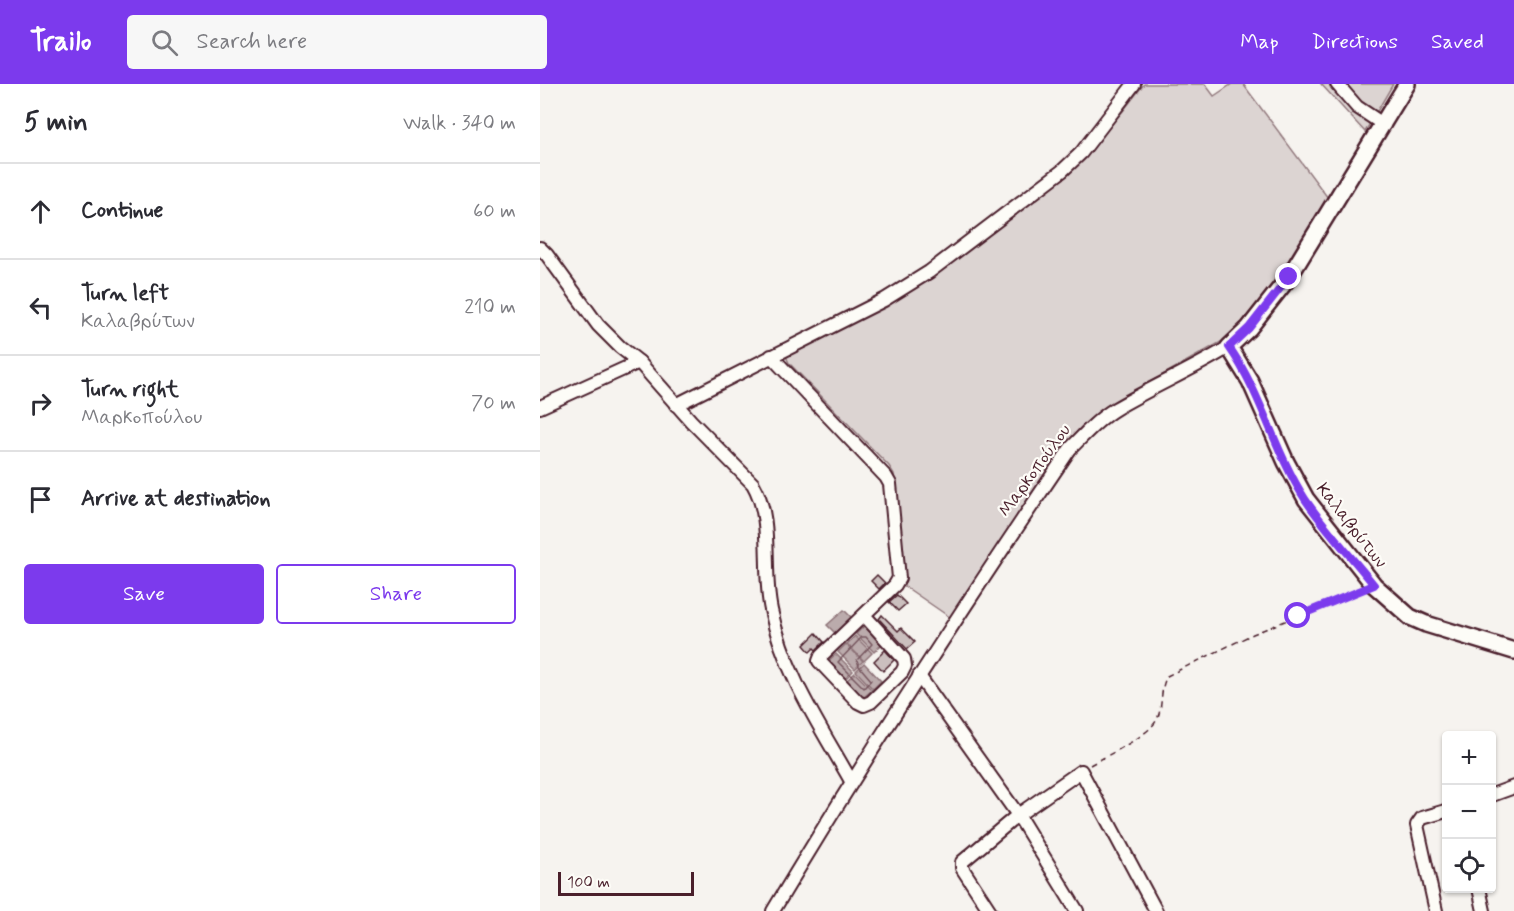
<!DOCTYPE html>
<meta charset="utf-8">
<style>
:root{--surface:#fff;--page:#f7f7f7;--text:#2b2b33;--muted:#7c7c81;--line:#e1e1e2;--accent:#7c3aed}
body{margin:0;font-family:Mynerve,sans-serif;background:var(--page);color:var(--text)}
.controls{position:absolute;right:18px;bottom:18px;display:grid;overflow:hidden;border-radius:6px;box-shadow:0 2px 4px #0004}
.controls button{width:54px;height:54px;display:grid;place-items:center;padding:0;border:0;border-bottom:2px solid var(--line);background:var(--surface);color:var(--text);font:30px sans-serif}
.scale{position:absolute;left:18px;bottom:15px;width:136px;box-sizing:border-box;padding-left:6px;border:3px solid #4a1f2b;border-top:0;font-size:16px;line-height:21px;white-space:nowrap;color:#4a1f2b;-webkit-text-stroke:4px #fdfcf7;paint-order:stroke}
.stop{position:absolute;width:18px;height:18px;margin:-14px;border:4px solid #7c3aed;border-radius:50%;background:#fff}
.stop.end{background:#7c3aed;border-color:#fff;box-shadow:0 2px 6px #0008}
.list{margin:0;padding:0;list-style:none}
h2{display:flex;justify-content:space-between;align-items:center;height:78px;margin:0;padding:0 24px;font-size:26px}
h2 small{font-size:20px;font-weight:400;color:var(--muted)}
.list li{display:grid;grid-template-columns:39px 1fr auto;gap:18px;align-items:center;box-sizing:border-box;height:96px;padding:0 24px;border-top:2px solid var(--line)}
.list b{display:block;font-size:22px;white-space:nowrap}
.list p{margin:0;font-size:20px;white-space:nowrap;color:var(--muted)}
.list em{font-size:20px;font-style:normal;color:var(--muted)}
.actions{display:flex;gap:12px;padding:18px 24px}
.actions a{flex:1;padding:14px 0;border:2px solid var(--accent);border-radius:6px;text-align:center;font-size:21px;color:var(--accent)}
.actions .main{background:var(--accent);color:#fff}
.icon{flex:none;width:33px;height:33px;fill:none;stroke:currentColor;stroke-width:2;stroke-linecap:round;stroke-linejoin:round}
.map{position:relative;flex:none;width:974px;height:827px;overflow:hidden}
header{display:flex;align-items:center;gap:36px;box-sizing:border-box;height:84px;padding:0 30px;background:var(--accent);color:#fff}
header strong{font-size:28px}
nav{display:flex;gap:33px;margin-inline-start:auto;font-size:21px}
.search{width:420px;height:54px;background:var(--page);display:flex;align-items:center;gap:15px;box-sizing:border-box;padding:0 21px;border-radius:6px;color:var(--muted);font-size:22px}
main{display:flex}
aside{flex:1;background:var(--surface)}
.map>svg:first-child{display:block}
.green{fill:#dcd4d2;stroke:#937a7e;stroke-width:1.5}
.water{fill:#bbabac;stroke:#8e7378;stroke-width:1.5}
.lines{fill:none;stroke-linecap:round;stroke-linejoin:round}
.shore{stroke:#77575f;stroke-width:1.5}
.building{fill:#cbbfbe;stroke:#4a1f2b;stroke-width:1.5}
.minor-casing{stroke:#4a1f2b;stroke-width:16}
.major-casing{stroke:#4a1f2b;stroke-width:20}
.path{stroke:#4a1f2b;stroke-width:1.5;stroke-dasharray:6 4.5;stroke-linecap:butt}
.minor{stroke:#fdfcf7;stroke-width:12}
.major{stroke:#fdfcf7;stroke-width:15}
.route{stroke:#7c3aed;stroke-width:8}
.labels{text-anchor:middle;stroke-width:4.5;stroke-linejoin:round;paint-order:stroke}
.street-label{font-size:18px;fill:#4a1f2b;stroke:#fdfcf7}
</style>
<header>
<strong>Trailo</strong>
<div class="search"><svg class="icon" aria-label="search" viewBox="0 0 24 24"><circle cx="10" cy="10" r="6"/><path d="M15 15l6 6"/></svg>Search here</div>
<nav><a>Map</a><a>Directions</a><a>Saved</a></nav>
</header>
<main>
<aside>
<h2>5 min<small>Walk · 340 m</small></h2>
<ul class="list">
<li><svg class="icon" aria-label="ahead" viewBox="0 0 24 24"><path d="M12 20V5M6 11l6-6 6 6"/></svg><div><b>Continue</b></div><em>60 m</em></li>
<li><svg class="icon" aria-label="left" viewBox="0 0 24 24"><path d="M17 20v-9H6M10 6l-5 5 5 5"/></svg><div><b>Turn left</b><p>Καλαβρύτων</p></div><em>210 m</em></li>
<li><svg class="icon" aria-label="right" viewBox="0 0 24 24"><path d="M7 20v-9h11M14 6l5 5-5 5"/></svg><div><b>Turn right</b><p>Μαρκοπούλου</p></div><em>70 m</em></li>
<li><svg class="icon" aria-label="arrive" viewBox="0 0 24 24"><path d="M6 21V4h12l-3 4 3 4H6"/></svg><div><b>Arrive at destination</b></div></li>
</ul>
<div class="actions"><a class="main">Save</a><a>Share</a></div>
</aside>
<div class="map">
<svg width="974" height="827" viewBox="0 0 974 827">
<rect width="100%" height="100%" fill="#f6f3ef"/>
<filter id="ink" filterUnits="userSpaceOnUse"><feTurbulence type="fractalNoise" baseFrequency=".0167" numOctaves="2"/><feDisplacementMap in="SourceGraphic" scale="12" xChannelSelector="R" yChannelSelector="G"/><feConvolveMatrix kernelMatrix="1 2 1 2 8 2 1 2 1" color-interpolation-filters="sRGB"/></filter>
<g filter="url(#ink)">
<g class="green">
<path d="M604 0H665L674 12 692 0H703L788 114C759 163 729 214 688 254L564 324 544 340 531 354 411 534 360 499 364 487 354 390 349 382 249 279 246 272 421 170 528 90 583 27Z"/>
<polygon points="781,0 853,0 825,48"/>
</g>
<g class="water">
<polygon points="304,526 312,534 296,550 287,541"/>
<polygon points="324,542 342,560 334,568 316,550"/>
<polygon points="315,552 332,569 324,577 307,560"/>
<polygon points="306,560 323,577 315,585 298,568"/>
<polygon points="296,570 313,587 305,595 288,577"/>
<polygon points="324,579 341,597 333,605 316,587"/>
<polygon points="315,589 332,606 323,614 307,596"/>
</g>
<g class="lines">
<polygon class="shore" points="322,553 326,553 332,560 317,576 319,582 331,596 324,604 298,578"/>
</g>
<g class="building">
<polygon points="337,491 345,499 339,505 331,497"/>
<polygon points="357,511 366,520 358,527 349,518"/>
<polygon points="342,531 358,547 361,544 375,558 367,565 339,535"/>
<polygon points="276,549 284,558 276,566 274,564 270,568 264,561"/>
<polygon points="345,566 354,576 343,587 334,577"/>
</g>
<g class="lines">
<g class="minor-casing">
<g id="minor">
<polyline points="797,0 817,23 844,41"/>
<path d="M0 164 7 171 58 241 80 263 99 278 151 337 213 400C234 436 222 486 231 526 244 589 280 642 311 697"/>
<polyline points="231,272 346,393 350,400 359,494 355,501 281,572 279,577 318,618 324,621 331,618 362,588 365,582 364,575 324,531"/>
<polyline points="136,321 344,216 389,188 522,87 541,69 594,0"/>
<polyline points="0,323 99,278"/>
<polyline points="379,592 478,731 537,827"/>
<polyline points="952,711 974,703"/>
<polyline points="939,804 944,827"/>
<path d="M233 827C327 670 427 517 530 365 544 351 558 335 575 325 612 303 652 286 689 263"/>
<polyline points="450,827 422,784 422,778 478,731 541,687 616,827"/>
<polyline points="896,827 877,741 882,734 906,727"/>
</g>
</g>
<g class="major-casing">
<polyline id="major" points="867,0 749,193 709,244 689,263 710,297 746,378 766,415 834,501 870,533 886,540 974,567"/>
</g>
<path class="path" d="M550 681C566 672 608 652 616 637 624 623 619 606 627 592L713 550 822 506"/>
<use href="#minor" class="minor"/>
<use href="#major" class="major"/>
</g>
</g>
<g class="lines" filter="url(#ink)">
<path class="route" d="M749 193 709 244 689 263C722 310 734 367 765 415 785 445 812 473 834 501L758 532"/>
</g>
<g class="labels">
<g class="street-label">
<text transform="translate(494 386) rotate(-54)" y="6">Μαρκοπούλου</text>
<text transform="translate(812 441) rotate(52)" y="6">Καλαβρύτων</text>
</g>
</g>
</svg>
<div class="controls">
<button>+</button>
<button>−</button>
<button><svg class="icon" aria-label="locate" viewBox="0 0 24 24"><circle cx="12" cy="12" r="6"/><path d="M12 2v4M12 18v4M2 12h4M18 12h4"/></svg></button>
</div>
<div class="scale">100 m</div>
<div class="stop" style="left:758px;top:532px"></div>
<div class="stop end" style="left:749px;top:193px"></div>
</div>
</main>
